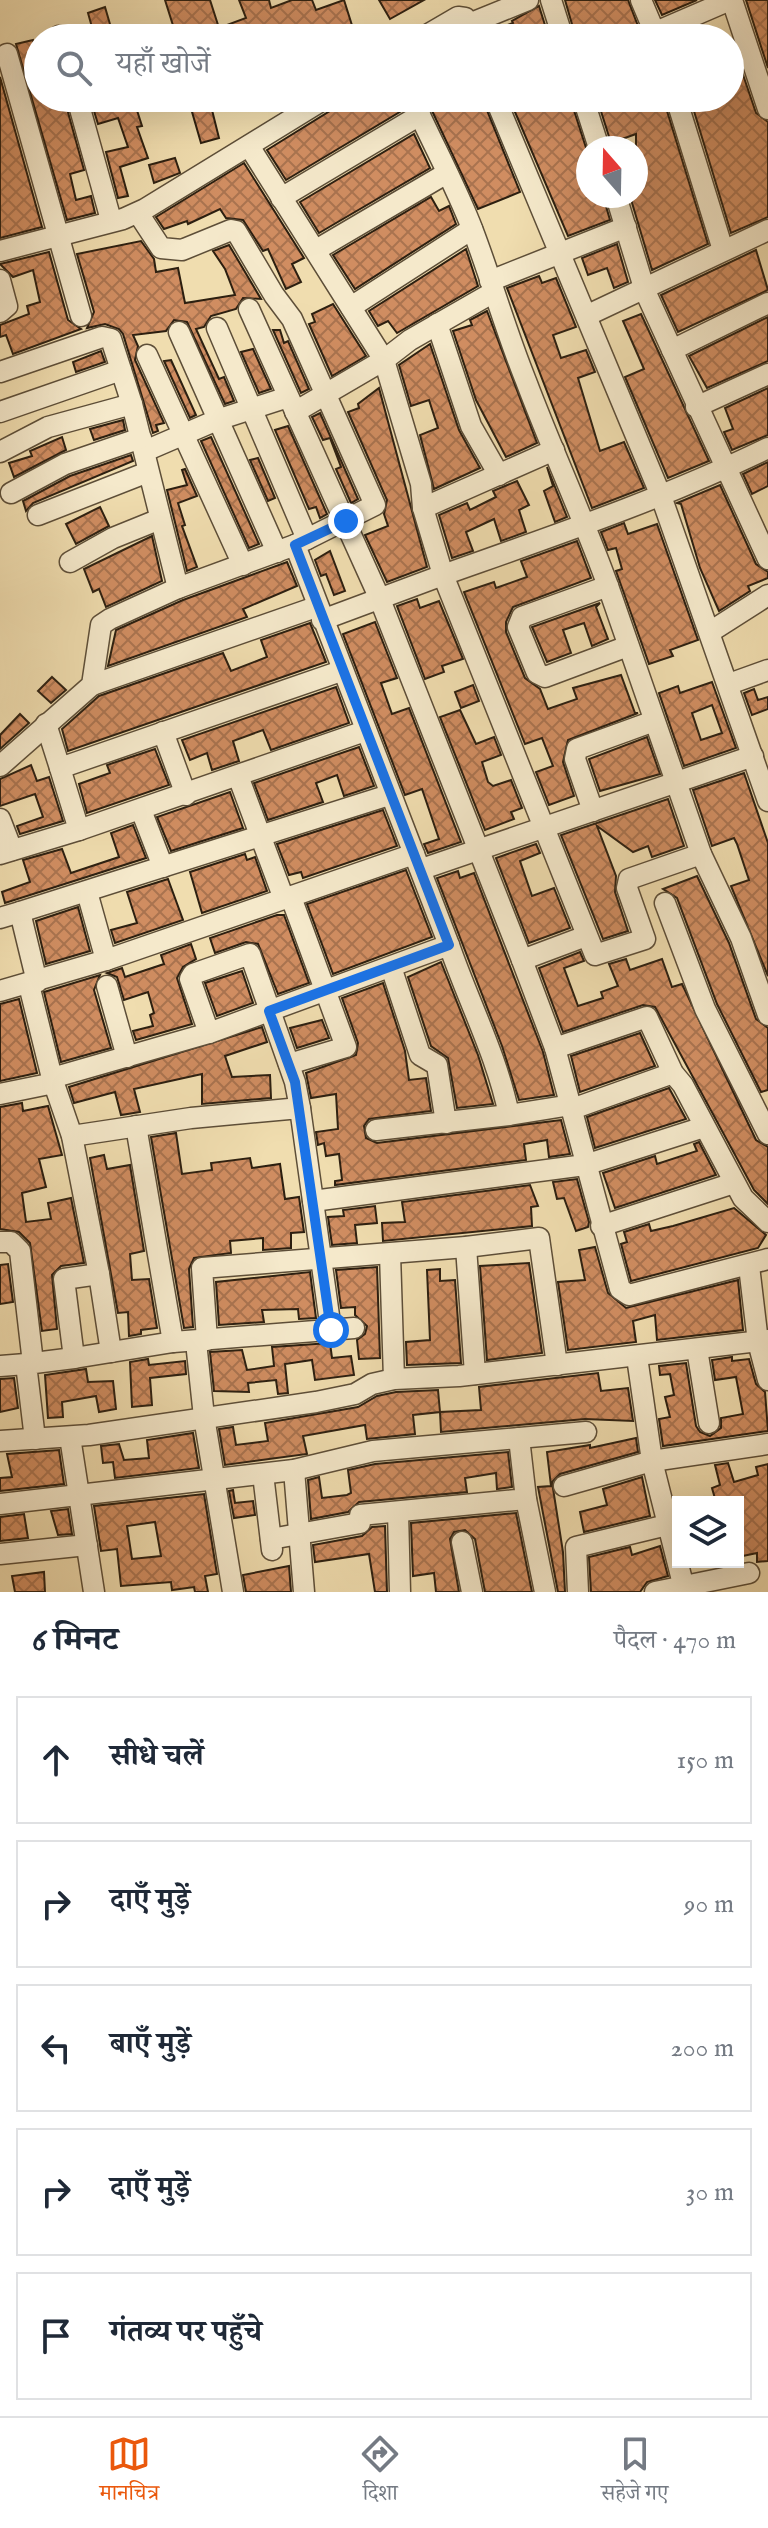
<!DOCTYPE html>
<html lang="hi">
<meta charset="utf-8">
<style>
:root{--surface:#fff;--page:#f2f2f3;--text:#1f2937;--muted:#747a83;--line:#e0e1e3;--accent:#ea580c}
body{margin:0;font-family:"IM FELL English","Noto Serif Devanagari",serif;background:var(--page);color:var(--text)}
.controls{position:absolute;right:24px;bottom:24px;display:grid;overflow:hidden;border-radius:0px;box-shadow:0 8px 32px #0002}
.controls button{width:72px;height:72px;display:grid;place-items:center;padding:0;border:0;border-bottom:2px solid var(--line);background:var(--surface);color:var(--text);font:40px sans-serif}
.compass{position:absolute;left:576px;top:136px;width:72px;height:72px;border-radius:50%;background:var(--surface);box-shadow:0 8px 32px #0002;rotate:340deg}
.stop{position:absolute;width:24px;height:24px;margin:-18px;border:6px solid #1a73e8;border-radius:50%;background:#fff}
.stop.end{background:#1a73e8;border-color:#fff;box-shadow:0 2px 8px #0008}
.list{margin:0;padding:0;list-style:none}
h2{display:flex;justify-content:space-between;align-items:center;height:104px;margin:0;padding:0 32px;font-size:34px}
h2 small{font-size:26px;font-weight:400;color:var(--muted)}
.list li{display:grid;grid-template-columns:52px 1fr auto;gap:24px;align-items:center;box-sizing:border-box;height:128px;margin:0 16px 16px;padding:0 16px;border:2px solid var(--line);border-radius:0px}
.list b{display:block;font-size:30px;white-space:nowrap}
.list em{font-size:26px;font-style:normal;color:var(--muted)}
.icon{flex:none;width:44px;height:44px;fill:none;stroke:currentColor;stroke-width:2;stroke-linecap:round;stroke-linejoin:round}
.map{position:relative;flex:none;width:768px;height:1592px;overflow:hidden}
.search{position:absolute;background:var(--surface);box-shadow:0 8px 32px #0002;left:24px;right:24px;top:24px;height:88px;display:flex;align-items:center;gap:20px;box-sizing:border-box;padding:0 28px;border-radius:44px;color:var(--muted);font-size:30px}
.sheet{height:824px;background:var(--surface)}
nav{display:flex;justify-content:space-around;align-items:center;box-sizing:border-box;height:112px;border-top:2px solid var(--line);background:var(--surface);font-size:22px;color:var(--muted)}
nav a{display:grid;justify-items:center;gap:4px}
nav .on{color:var(--accent)}
.map>svg:first-child{display:block}
.building{fill:url(#building-cross-hatch);stroke:#2c1f10;stroke-width:2;fill-rule:evenodd}
.lines{fill:none;stroke-linecap:round;stroke-linejoin:round}
.minor-casing{stroke:#5d4e38;stroke-width:23}
.minor{stroke:#f5e9cb;stroke-width:20}
.route{stroke:#1a73e8;stroke-width:10}
</style>
<div class="map">
<svg width="768" height="1592" viewBox="0 0 768 1592">
<defs>
<pattern id="building-cross-hatch" width="8" height="8" patternUnits="userSpaceOnUse" patternTransform="scale(2)"><rect width="8" height="8" fill="#d08d61"/><path d="M0 0l8 8M0 8l8-8" fill="none" stroke="#a9734f"/></pattern>
</defs>
<rect width="100%" height="100%" fill="#f0ddaf"/>
<filter id="stains"><feTurbulence type="fractalNoise" baseFrequency=".0025" numOctaves="4"/><feColorMatrix values="0 0 0 0 .2 0 0 0 0 .09 0 0 0 0 .02 0 0 0 .5 -.17"/></filter>
<radialGradient id="worn" r=".72"><stop offset=".6" stop-color="#630" stop-opacity="0"/><stop offset="1" stop-color="#630" stop-opacity=".3"/></radialGradient>
<g class="building">
<polygon points="165,0 210,0 219,28 246,18 239,0 269,0 271,8 292,0 312,0 316,10 344,0 356,38 177,38"/>
<polygon points="379,0 424,0 390,19"/>
<polygon points="565,0 628,0 638,26 612,38 576,38"/>
<polygon points="655,0 697,0 662,15"/>
<polygon points="746,0 768,0 768,68"/>
<polygon points="539,6 549,38 487,38 486,33 513,23 512,21"/>
<polygon points="105,7 114,38 95,38 88,13"/>
<polygon points="33,40 38,65 38,98 64,98 84,170 70,174 76,200 91,196 95,213 67,220 16,44"/>
<polygon points="738,60 756,113 768,122 768,217 731,233 690,98 730,98 730,63"/>
<polygon points="0,77 42,227 0,238"/>
<polygon points="90,98 133,98 142,126 137,127 148,158 120,167 128,196 118,198 106,152 128,147 118,118 98,124"/>
<polygon points="188,98 209,98 219,138 201,143"/>
<polygon points="339,98 399,98 403,110 286,180 267,150 333,109"/>
<polygon points="426,98 482,98 520,192 478,209"/>
<polygon points="509,98 570,98 588,154 588,196 603,196 610,220 568,236"/>
<polygon points="620,98 663,98 708,244 652,270 630,196 636,196 636,134 611,143 599,105"/>
<polygon points="414,134 430,168 319,233 300,202"/>
<polygon points="175,158 180,173 154,183 149,165"/>
<polygon points="244,163 304,258 292,264 301,282 286,289 268,249 263,251 243,220 226,218 220,209 188,224 187,221 164,229 156,217"/>
<polygon points="431,197 439,211 449,206 456,224 355,289 333,255"/>
<polygon points="141,241 154,259 156,272 178,268 185,303 235,295 225,269 213,251 229,245 261,299 243,298 236,309 211,316 204,327 196,329 219,379 224,377 234,401 225,404 187,322 174,320 166,331 133,335 138,346 135,360 164,423 156,425 158,431 153,433 123,334 119,329 105,324 87,328 94,312 77,254"/>
<polygon points="617,244 628,282 614,288 607,268 588,275 582,258"/>
<polygon points="466,249 478,286 397,333 388,321 378,326 369,311"/>
<polygon points="756,250 768,290 678,332 661,295"/>
<polygon points="49,252 68,320 81,329 13,354 6,335 0,337 0,325 29,314 27,306 40,302 33,270 13,277 0,264"/>
<polygon points="539,276 542,283 556,278 576,327 553,335 561,358 586,350 595,372 578,378 600,451 624,442 644,488 592,508 507,288"/>
<polygon points="333,304 366,356 332,376 309,324 315,322 312,314"/>
<polygon points="487,311 537,443 506,457 476,400 453,331 472,325 470,320"/>
<polygon points="641,314 709,461 668,478 625,377 644,369 623,321"/>
<polygon points="768,317 768,361 707,388 689,356"/>
<polygon points="273,330 280,330 284,343 288,341 309,389 301,393"/>
<polygon points="430,344 459,430 480,468 434,489 420,435 438,428 429,400 411,406 399,365"/>
<polygon points="253,349 271,389 259,393 241,352"/>
<polygon points="101,351 105,362 76,372 73,362"/>
<polygon points="171,360 196,415 190,418 164,361"/>
<polygon points="379,388 427,567 387,582 365,535 388,526 384,514 387,500 348,412 359,408 358,404"/>
<polygon points="768,388 768,435 732,450 724,432 733,429 725,408"/>
<polygon points="320,413 358,499 351,503 336,469 341,467 330,438 323,440 312,417"/>
<polygon points="123,420 125,430 94,440 90,429"/>
<polygon points="288,426 327,514 320,518 316,507 309,509 275,430"/>
<polygon points="62,437 66,450 14,477 9,463 32,456 30,451"/>
<polygon points="211,437 259,544 249,548 201,441"/>
<polygon points="131,455 133,461 33,503 26,511 23,501 70,476"/>
<polygon points="258,458 275,498 268,501 250,460"/>
<polygon points="768,462 768,486 752,494 743,474"/>
<polygon points="547,467 567,517 555,522 544,491 553,486"/>
<polygon points="185,469 197,496 178,503 185,525 182,526 197,567 187,571 167,490 187,485 182,470"/>
<polygon points="517,481 529,505 519,510 526,532 501,541 494,519 466,532 473,551 452,558 439,515 467,503 470,510 496,497 493,491"/>
<polygon points="720,485 756,564 768,572 768,578 748,586 750,591 719,611 700,568 681,504 677,503"/>
<polygon points="100,507 109,526 76,544 66,524"/>
<polygon points="624,523 628,534 657,524 698,640 670,650 673,656 649,664 616,571 622,569 616,548 608,550 601,532"/>
<polygon points="152,536 162,581 106,607 99,589 93,592 84,569"/>
<polygon points="577,541 591,578 513,607 506,622 506,632 525,678 540,689 548,709 577,699 573,688 621,675 635,713 638,713 568,740 563,762 574,796 549,805 536,772 553,766 542,738 525,744 464,592 494,582 496,588 527,577 521,561"/>
<polygon points="330,551 345,591 334,595 326,574 321,576 315,560"/>
<polygon points="287,562 297,586 243,609 247,617 108,666 116,630 183,600"/>
<polygon points="417,599 420,608 439,601 463,659 442,666 444,672 425,679 397,606"/>
<polygon points="600,603 596,607 608,639 592,646 584,623 563,630 571,653 547,662 532,627"/>
<polygon points="375,622 397,678 381,683 392,714 409,708 461,842 428,853 424,844 439,839 422,789 405,795 343,634"/>
<polygon points="310,623 326,662 68,751 62,729 99,696 223,653 231,671 267,657 261,640"/>
<polygon points="52,677 66,690 51,703 38,691"/>
<path d="M712 682 736 748 684 766 659 693 678 686 680 693ZM712 705 722 733 701 740 692 713Z"/>
<polygon points="473,685 479,701 461,708 455,692"/>
<polygon points="336,687 349,723 271,750 263,730 233,741 239,761 212,770 207,753 190,760 182,740"/>
<polygon points="754,689 758,700 768,697 768,709 752,715 744,693"/>
<polygon points="460,710 476,744 494,737 501,755 482,762 488,782 493,786 511,780 522,808 511,812 514,819 485,830 440,717"/>
<polygon points="20,714 29,723 0,749 0,735"/>
<polygon points="647,737 660,774 600,791 589,759"/>
<polygon points="359,747 374,786 344,796 337,775 316,783 323,802 268,820 254,783"/>
<polygon points="155,749 169,785 87,813 79,784 110,773 107,765"/>
<polygon points="31,765 37,781 49,777 63,821 20,834 17,826 43,817 35,794 0,806 0,779"/>
<polygon points="744,773 768,843 768,976 731,886 749,880 737,844 734,838 712,846 693,790"/>
<polygon points="230,792 243,828 171,851 157,817"/>
<polygon points="668,799 684,846 652,857 648,846 633,852 597,826 616,876 615,892 628,931 603,939 561,835"/>
<polygon points="383,810 397,846 303,878 301,872 289,875 277,844"/>
<polygon points="133,825 146,858 5,903 2,892 30,882 23,860 62,849 71,873 119,857 111,833"/>
<polygon points="536,844 540,853 520,861 532,896 554,888 570,928 529,943 496,858"/>
<polygon points="245,854 247,860 255,857 267,891 202,913 190,872"/>
<polygon points="406,870 432,937 333,974 307,904"/>
<polygon points="458,871 460,878 474,873 543,1052 554,1095 519,1100 502,1046 437,878"/>
<polygon points="697,876 729,943 756,1019 768,1028 768,1090 761,1092 717,1004 677,898 663,889"/>
<polygon points="168,879 183,920 115,943 111,930 137,923 127,892"/>
<polygon points="78,907 90,951 46,964 36,921"/>
<polygon points="277,915 284,915 309,983 278,994 258,944 246,942 215,953 210,938"/>
<polygon points="191,944 196,959 183,967 177,978 192,1024 136,1040 133,1031 153,1026 150,1015 154,1013 148,992 124,1000 117,977 107,973 122,968 125,977 164,964 161,955"/>
<polygon points="580,952 584,961 564,968 578,1006 603,998 601,992 618,986 609,964 626,959 630,970 662,959 672,987 682,984 756,1140 768,1147 768,1204 754,1190 655,1007 643,1005 563,1032 539,968"/>
<polygon points="441,962 478,1055 493,1104 457,1108 448,1058 431,1046 408,977"/>
<polygon points="242,971 253,1003 217,1016 205,983"/>
<polygon points="100,975 94,990 111,1048 61,1062 44,992"/>
<polygon points="383,983 405,1051 409,1080 426,1078 431,1111 369,1119 364,1126 366,1138 377,1143 561,1120 570,1154 549,1157 547,1140 524,1144 526,1160 335,1185 335,1181 342,1180 339,1154 326,1156 324,1143 318,1145 316,1132 338,1129 336,1094 311,1098 306,1073 356,1055 358,1043 342,998"/>
<polygon points="19,999 37,1073 0,1081 0,1004"/>
<polygon points="322,1020 329,1038 297,1048 290,1028"/>
<polygon points="262,1027 267,1042 225,1056 232,1077 270,1075 271,1098 202,1104 202,1074 134,1089 140,1112 121,1115 115,1092 74,1103 69,1087"/>
<polygon points="640,1033 655,1066 580,1092 571,1056"/>
<polygon points="669,1088 686,1119 595,1148 587,1117"/>
<polygon points="22,1103 23,1111 48,1106 62,1155 39,1159 46,1187 22,1193 26,1222 51,1219 48,1203 71,1198 84,1263 61,1266 52,1275 57,1329 42,1331 30,1243 19,1232 0,1229 0,1107"/>
<polygon points="176,1133 182,1174 212,1170 211,1163 250,1158 252,1168 280,1164 285,1199 299,1197 304,1232 291,1233 291,1248 263,1250 263,1238 230,1241 231,1253 194,1258 189,1269 193,1327 184,1328 151,1137"/>
<polygon points="699,1142 716,1175 615,1208 603,1173 655,1156 657,1164 697,1151 694,1144"/>
<polygon points="104,1155 107,1169 130,1165 144,1251 130,1254 132,1280 149,1279 157,1328 141,1330 141,1334 129,1336 128,1312 118,1313 90,1158"/>
<polygon points="577,1179 589,1222 588,1227 576,1231 564,1198 557,1199 553,1182"/>
<polygon points="530,1185 538,1206 531,1207 532,1226 383,1241 382,1223 405,1222 402,1202"/>
<polygon points="375,1206 377,1223 355,1225 357,1243 332,1245 328,1217 344,1216 343,1210"/>
<polygon points="734,1208 766,1235 758,1248 631,1281 621,1244 627,1242 624,1232 649,1224 651,1231 673,1226"/>
<polygon points="595,1247 608,1293 626,1308 738,1280 743,1330 657,1340 655,1315 633,1321 636,1342 568,1350 558,1282 585,1280 579,1250"/>
<polygon points="529,1263 542,1353 487,1360 480,1266"/>
<polygon points="8,1264 13,1302 0,1304 0,1265"/>
<polygon points="377,1267 380,1358 359,1359 357,1340 365,1334 367,1326 355,1315 355,1307 341,1308 336,1270"/>
<polygon points="440,1269 440,1281 455,1280 461,1363 407,1365 406,1342 430,1340 427,1270"/>
<polygon points="310,1272 316,1318 299,1319 298,1309 262,1310 264,1322 219,1325 216,1282"/>
<polygon points="330,1343 332,1358 351,1356 354,1375 315,1380 312,1360 285,1364 288,1393 278,1394 276,1380 248,1383 249,1392 214,1391 210,1352 242,1350 247,1370 274,1366 272,1347"/>
<polygon points="732,1357 732,1361 749,1359 756,1384 765,1392 768,1431 663,1446 659,1419 670,1417 665,1397 674,1395 670,1374 660,1375 659,1366 686,1363 696,1426 700,1432 710,1436 721,1428 721,1418 743,1414 736,1377 715,1380 712,1360"/>
<polygon points="148,1359 149,1365 185,1361 186,1374 150,1378 152,1405 132,1407 130,1362"/>
<polygon points="86,1369 88,1382 113,1381 116,1409 99,1412 96,1396 62,1402 63,1417 48,1418 45,1375"/>
<polygon points="598,1373 601,1391 628,1388 633,1421 585,1419 441,1432 440,1412 481,1410 479,1387"/>
<polygon points="14,1378 18,1408 0,1412 0,1379"/>
<polygon points="438,1390 440,1412 413,1415 415,1434 367,1439 365,1425 303,1436 307,1454 225,1465 219,1429 233,1427 236,1445 268,1441 265,1423 358,1407 377,1396 396,1392"/>
<polygon points="193,1433 199,1468 115,1478 113,1462 103,1463 101,1446 119,1444 124,1460 149,1458 147,1440"/>
<polygon points="636,1438 638,1452 560,1474 552,1482 563,1552 565,1592 558,1592 538,1487 551,1486 547,1452 590,1445 590,1448"/>
<polygon points="59,1450 64,1484 0,1491 0,1478 12,1477 7,1454"/>
<polygon points="508,1452 512,1487 497,1489 496,1473 465,1478 467,1492 359,1502 348,1512 311,1519 308,1480 319,1477 322,1498 347,1495 351,1493 348,1470 375,1464"/>
<polygon points="728,1463 734,1482 758,1475 756,1467 768,1464 768,1561 757,1562 757,1553 738,1557 738,1502 716,1502 712,1488 720,1485 715,1465"/>
<polygon points="642,1477 650,1516 584,1532 580,1512 607,1505 603,1489"/>
<polygon points="233,1490 235,1503 253,1501 255,1515 234,1518 229,1491"/>
<path d="M204 1494 217 1574 205 1576 208 1592H195L194 1587 172 1590 171 1582 121 1586 117 1549 101 1551 94 1506ZM155 1522 161 1556 132 1559 127 1526Z"/>
<polygon points="68,1509 72,1534 58,1535 51,1511"/>
<polygon points="516,1513 532,1592 485,1592 475,1539 465,1530 454,1532 450,1539 459,1592 436,1592 434,1573 413,1576 411,1523"/>
<polygon points="24,1514 28,1538 0,1541 0,1517"/>
<polygon points="385,1526 387,1592 375,1592 369,1554 315,1562 313,1545 362,1536 372,1527"/>
<polygon points="660,1546 668,1576 647,1582 640,1592 591,1592 589,1557 630,1547 632,1555"/>
<polygon points="289,1566 291,1592 246,1592 243,1575"/>
<polygon points="44,1572 45,1592 15,1592 12,1576"/>
</g>
<g class="lines">
<g class="minor-casing">
<g id="minor">
<polyline points="551,0 563,38"/>
<polyline points="641,0 657,38"/>
<polyline points="732,0 768,109"/>
<polyline points="469,24 528,0"/>
<polyline points="59,36 60,38"/>
<polyline points="422,38 458,17 465,18 474,38"/>
<polyline points="642,38 730,0"/>
<polyline points="7,54 81,316"/>
<polyline points="77,98 111,220"/>
<path d="M412 98C432 143 456 186 473 231 492 281 506 332 526 381 552 450 583 517 608 586L701 854 629 879 627 888 645 939 595 955 443 575C553 536 663 499 768 448"/>
<polyline points="495,98 661,496 768,801"/>
<polyline points="583,98 599,148"/>
<polyline points="676,98 723,250"/>
<polyline points="249,146 384,360 421,484 423,508 443,575 322,620"/>
<polyline points="616,196 645,291 768,559"/>
<polyline points="281,198 420,115"/>
<polyline points="138,213 161,248 182,250 231,230 236,231 274,295 292,319 375,505 307,539"/>
<polyline points="316,250 447,173"/>
<polyline points="0,251 123,219 145,209 326,98"/>
<polyline points="0,280 7,306 0,312"/>
<polyline points="490,281 626,227"/>
<polyline points="351,307 472,229"/>
<polyline points="249,309 379,597 522,960 555,1048 620,1289 629,1295 768,1259"/>
<polyline points="588,315 768,230"/>
<polyline points="437,324 471,426 499,475"/>
<polyline points="179,332 277,552"/>
<polyline points="672,350 768,303"/>
<polyline points="147,355 243,565"/>
<polyline points="0,372 102,337 111,339 132,404 178,588"/>
<polyline points="696,407 768,374"/>
<polyline points="0,412 121,370"/>
<polyline points="295,412 384,360 410,340 492,293"/>
<polyline points="145,451 217,420 288,397"/>
<polyline points="0,452 48,427 132,404"/>
<polyline points="11,493 65,464 141,438"/>
<polyline points="423,508 554,450"/>
<polyline points="38,515 148,472"/>
<polyline points="70,562 113,538 160,519"/>
<polyline points="608,586 522,617 518,627 537,673 545,677 628,646"/>
<polyline points="710,632 768,595"/>
<polyline points="729,684 768,670"/>
<polyline points="92,685 316,607"/>
<polyline points="46,724 60,768 341,671"/>
<polyline points="163,732 186,795"/>
<polyline points="0,766 92,685 101,625 110,619 178,588 295,545"/>
<polyline points="238,776 284,899 292,900 346,1047 289,1064"/>
<polyline points="141,810 163,867"/>
<polyline points="593,811 575,759 577,749 654,721"/>
<polyline points="0,819 12,850"/>
<polyline points="79,830 365,731"/>
<polyline points="0,854 79,830 60,768"/>
<polyline points="701,854 741,938 768,1015"/>
<polyline points="422,869 753,756"/>
<polyline points="87,892 106,960"/>
<polyline points="665,903 705,1009 768,1134"/>
<polyline points="0,918 20,912"/>
<path d="M449 945C469 1003 497 1056 509 1115"/>
<polyline points="522,960 586,936"/>
<polyline points="391,967 420,1055 437,1065 446,1123"/>
<polyline points="37,982 20,912 389,795"/>
<polyline points="29,985 52,1078 209,1033 449,945 414,854"/>
<polyline points="107,986 127,1057"/>
<polyline points="0,991 106,960 414,854 295,545 307,539 217,328"/>
<polyline points="209,1033 190,979 193,974 250,954 295,1082 300,1108"/>
<polyline points="555,1048 647,1017 673,1073 683,1085 743,1198 768,1222"/>
<polyline points="0,1094 54,1083"/>
<polyline points="572,1109 673,1073"/>
<polyline points="136,1126 173,1342"/>
<polyline points="376,1130 509,1115 571,1105"/>
<polyline points="72,1136 191,1118 300,1108 331,1330"/>
<polyline points="313,1201 585,1165 704,1127"/>
<polyline points="601,1226 734,1183"/>
<polyline points="0,1242 11,1242 20,1251 33,1363"/>
<polyline points="466,1247 475,1374"/>
<polyline points="390,1254 394,1379"/>
<polyline points="749,1266 758,1342 768,1380"/>
<polyline points="99,1274 111,1352"/>
<polyline points="207,1340 202,1268 466,1247 539,1238 557,1365"/>
<polyline points="196,1342 204,1417 233,1592"/>
<polyline points="697,1349 709,1423"/>
<polyline points="637,1357 652,1461 685,1592"/>
<polyline points="74,1358 173,1342 354,1328"/>
<polyline points="0,1366 26,1364"/>
<polyline points="70,1437 94,1592"/>
<polyline points="35,1439 26,1364 74,1358 64,1279 99,1274 72,1136 52,1078"/>
<polyline points="0,1441 89,1435 316,1402 355,1394 372,1384 394,1379 459,1376 768,1340"/>
<polyline points="294,1470 304,1592"/>
<polyline points="263,1474 272,1550"/>
<polyline points="564,1486 652,1461 768,1444"/>
<polyline points="526,1499 545,1592"/>
<polyline points="0,1504 294,1470 373,1451 586,1432"/>
<polyline points="398,1512 400,1592"/>
<polyline points="271,1539 360,1523 360,1515 526,1499 519,1438"/>
<polyline points="462,1542 472,1592"/>
<polyline points="0,1554 87,1545"/>
<polyline points="578,1592 576,1547 667,1525"/>
<polyline points="655,1592 749,1573"/>
</g>
</g>
<use href="#minor" class="minor"/>
</g>
<g class="lines">
<polyline class="route" points="331,1330 295,1082 269,1011 449,945 295,545 346,521"/>
</g>
<rect width="100%" height="100%" filter="url(#stains)"/>
<rect width="100%" height="100%" fill="url(#worn)"/>
</svg>
<div class="controls">
<button><svg class="icon" aria-label="layers" viewBox="0 0 24 24"><path d="M12 4l9 5-9 5-9-5zM3 14l9 5 9-5"/></svg></button>
</div>
<svg class="compass" viewBox="-18 -18 36 36"><path d="M0-13l5 13h-10z" fill="#e53935"/><path d="M0 13l5-13h-10z" fill="#747a83"/></svg>
<div class="stop" style="left:331px;top:1330px"></div>
<div class="stop end" style="left:346px;top:521px"></div>
<div class="search"><svg class="icon" aria-label="search" viewBox="0 0 24 24"><circle cx="10" cy="10" r="6"/><path d="M15 15l6 6"/></svg>यहाँ खोजें</div>
</div>
<section class="sheet">
<h2>6 मिनट<small>पैदल · 470 m</small></h2>
<ul class="list">
<li><svg class="icon" aria-label="ahead" viewBox="0 0 24 24"><path d="M12 20V5M6 11l6-6 6 6"/></svg><div><b>सीधे चलें</b></div><em>150 m</em></li>
<li><svg class="icon" aria-label="right" viewBox="0 0 24 24"><path d="M7 20v-9h11M14 6l5 5-5 5"/></svg><div><b>दाएँ मुड़ें</b></div><em>90 m</em></li>
<li><svg class="icon" aria-label="left" viewBox="0 0 24 24"><path d="M17 20v-9H6M10 6l-5 5 5 5"/></svg><div><b>बाएँ मुड़ें</b></div><em>200 m</em></li>
<li><svg class="icon" aria-label="right" viewBox="0 0 24 24"><path d="M7 20v-9h11M14 6l5 5-5 5"/></svg><div><b>दाएँ मुड़ें</b></div><em>30 m</em></li>
<li><svg class="icon" aria-label="arrive" viewBox="0 0 24 24"><path d="M6 21V4h12l-3 4 3 4H6"/></svg><div><b>गंतव्य पर पहुँचे</b></div></li>
</ul>
</section>
<nav>
<a class="on"><svg class="icon" aria-label="map" viewBox="0 0 24 24"><path d="M3 6l6-2 6 2 6-2v14l-6 2-6-2-6 2zM9 4v14M15 6v14"/></svg>मानचित्र</a>
<a><svg class="icon" aria-label="directions" viewBox="0 0 24 24"><path d="M12 3l9 9-9 9-9-9zM9 14v-3h6M13 9l2 2-2 2"/></svg>दिशा</a>
<a><svg class="icon" aria-label="saved" viewBox="0 0 24 24"><path d="M7 4h10v16l-5-4-5 4z"/></svg>सहेजे गए</a>
</nav>
